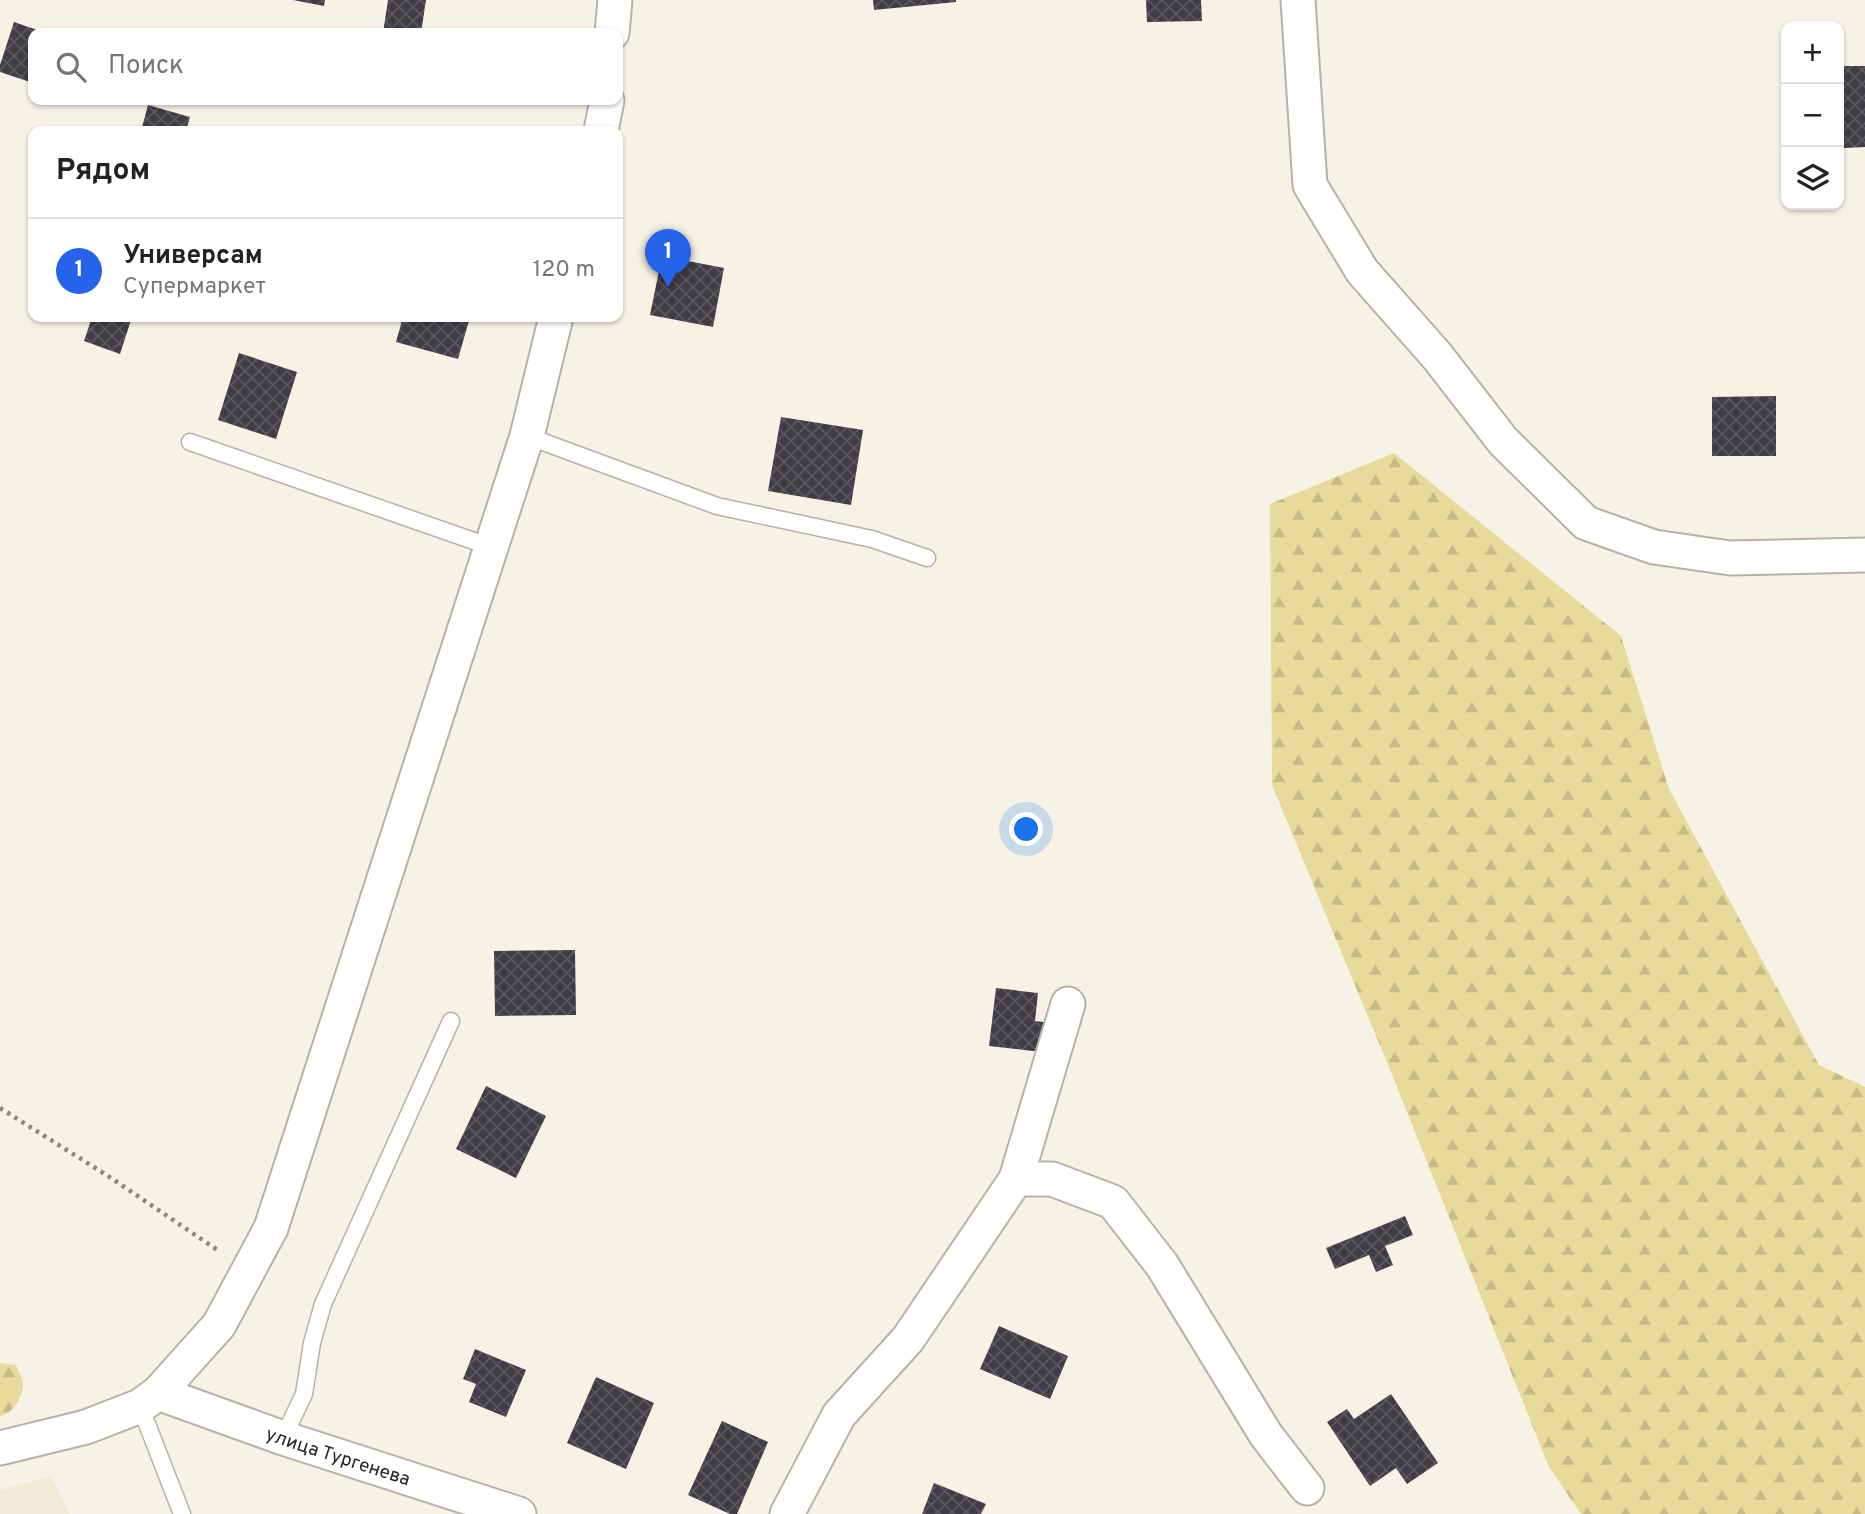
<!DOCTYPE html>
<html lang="ru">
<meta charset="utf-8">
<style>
:root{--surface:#fff;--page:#f6f6f6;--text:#222;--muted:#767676;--line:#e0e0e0;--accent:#2563eb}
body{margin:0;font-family:Overpass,sans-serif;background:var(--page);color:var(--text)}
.controls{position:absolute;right:21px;top:21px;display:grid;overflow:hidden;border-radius:14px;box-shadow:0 2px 5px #0004}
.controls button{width:63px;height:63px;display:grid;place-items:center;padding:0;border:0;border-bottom:2px solid var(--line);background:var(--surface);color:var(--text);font:35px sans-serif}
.you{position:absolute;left:1027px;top:830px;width:24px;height:24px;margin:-18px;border:5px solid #fff;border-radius:50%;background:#1a73e8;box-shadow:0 0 0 10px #1a73e833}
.badge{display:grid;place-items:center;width:46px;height:46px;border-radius:50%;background:var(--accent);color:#fff;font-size:23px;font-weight:700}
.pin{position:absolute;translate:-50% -58px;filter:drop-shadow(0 2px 4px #0008)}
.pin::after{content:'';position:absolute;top:37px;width:24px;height:21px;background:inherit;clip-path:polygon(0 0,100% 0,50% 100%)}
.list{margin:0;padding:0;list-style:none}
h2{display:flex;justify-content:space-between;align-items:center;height:91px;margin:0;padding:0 28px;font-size:30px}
h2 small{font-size:23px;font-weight:400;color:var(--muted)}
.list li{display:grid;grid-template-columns:46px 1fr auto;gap:21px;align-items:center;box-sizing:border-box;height:105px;padding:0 28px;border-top:2px solid var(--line)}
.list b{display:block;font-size:26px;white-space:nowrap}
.list p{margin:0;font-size:23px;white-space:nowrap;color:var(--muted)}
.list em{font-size:23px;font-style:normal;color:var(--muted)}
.icon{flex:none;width:38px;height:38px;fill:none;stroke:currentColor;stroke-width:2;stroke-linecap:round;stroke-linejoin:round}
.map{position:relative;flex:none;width:1865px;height:1514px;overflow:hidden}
.search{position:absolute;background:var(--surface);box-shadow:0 2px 5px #0004;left:28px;top:28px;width:595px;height:77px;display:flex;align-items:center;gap:18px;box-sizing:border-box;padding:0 24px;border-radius:14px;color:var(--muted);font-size:26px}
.panel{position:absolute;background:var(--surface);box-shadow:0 2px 5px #0004;left:28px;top:126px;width:595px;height:196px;border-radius:14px}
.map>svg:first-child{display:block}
.built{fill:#efebd6}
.forest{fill:url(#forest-firs)}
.building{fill:url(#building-cross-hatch)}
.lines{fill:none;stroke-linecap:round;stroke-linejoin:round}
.service-casing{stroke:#b6b3a6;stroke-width:19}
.minor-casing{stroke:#b6b3a6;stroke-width:37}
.path{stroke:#89877e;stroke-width:4.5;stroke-dasharray:3.5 5;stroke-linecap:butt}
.service{stroke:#fff;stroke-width:16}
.minor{stroke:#fff;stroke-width:33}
.labels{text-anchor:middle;stroke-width:7;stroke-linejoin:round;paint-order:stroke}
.street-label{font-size:19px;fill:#262520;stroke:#fff}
</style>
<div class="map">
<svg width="1865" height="1514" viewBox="0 0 1865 1514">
<defs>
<pattern id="forest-firs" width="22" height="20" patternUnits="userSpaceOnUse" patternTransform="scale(1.75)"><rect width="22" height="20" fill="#e7da9b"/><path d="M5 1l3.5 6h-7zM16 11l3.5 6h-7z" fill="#c6bb85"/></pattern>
<pattern id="building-cross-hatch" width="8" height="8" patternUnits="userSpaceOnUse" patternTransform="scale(1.75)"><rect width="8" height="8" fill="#413d47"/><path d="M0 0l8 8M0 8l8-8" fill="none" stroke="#5a575e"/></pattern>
</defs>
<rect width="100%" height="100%" fill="#f6f3e6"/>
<polygon class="built" points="51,1476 69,1514 0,1514 0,1490"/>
<g class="forest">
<polygon points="1394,453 1621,636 1669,789 1819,1065 1865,1087 1865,1514 1581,1514 1549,1467 1391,1072 1272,785 1270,504"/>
<path d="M0 1363 16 1365C18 1370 22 1377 23 1382 24 1396 13 1414 0 1416Z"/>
</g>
<g class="building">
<polygon points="293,0 325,0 324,6"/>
<polygon points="388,0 426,0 421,33 383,33"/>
<polygon points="873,0 956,0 956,2 874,10"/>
<polygon points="1146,0 1201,0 1202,21 1147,22"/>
<polygon points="14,22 46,33 33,33 33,83 0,72 0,65"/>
<polygon points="1843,66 1865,66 1865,147 1844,148"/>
<polygon points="148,105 190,117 186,131 141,131"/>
<polygon points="662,256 724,268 713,327 650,315"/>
<polygon points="92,317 132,317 120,354 84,341"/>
<polygon points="403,317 470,317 458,359 396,342"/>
<polygon points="239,353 297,372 276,439 218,420"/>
<polygon points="1776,396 1776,456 1712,456 1712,397"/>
<polygon points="781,417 863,430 851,505 768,491"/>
<polygon points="575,950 576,1015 495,1016 494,951"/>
<polygon points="996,988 1038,993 1035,1021 1044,1022 1041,1052 989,1046"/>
<polygon points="486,1086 546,1116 516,1178 456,1149"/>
<polygon points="1405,1216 1413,1235 1385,1246 1393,1265 1376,1272 1369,1255 1335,1269 1326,1248"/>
<polygon points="999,1326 1068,1356 1050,1399 980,1369"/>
<polygon points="475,1349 526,1370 506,1417 469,1402 476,1384 463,1379"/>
<polygon points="596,1377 654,1403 626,1469 567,1443"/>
<polygon points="1391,1394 1438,1463 1407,1484 1396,1468 1370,1486 1327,1422 1347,1409 1354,1419"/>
<polygon points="722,1421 768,1442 737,1514 730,1514 688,1495"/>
<polygon points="934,1483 986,1504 981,1514 922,1514"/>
</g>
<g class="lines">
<g class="service-casing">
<g id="service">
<polyline points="527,436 717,506 872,539 927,558"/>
<polyline points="190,442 491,547"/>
<polyline points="140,1406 182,1514"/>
<polyline points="283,1438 304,1394 312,1343 323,1304 451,1021"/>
</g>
</g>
<g class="minor-casing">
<g id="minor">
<polyline points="1298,0 1310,185 1362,271 1437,356 1503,441 1586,523 1654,547 1730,558 1865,555"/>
<polyline points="612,33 615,0"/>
<polyline points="601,131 607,100"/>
<polyline points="1016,1179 1052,1179 1113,1202 1162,1265 1266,1435 1307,1488"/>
<path id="s1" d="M158 1393 283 1438 519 1514"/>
<polyline points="0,1448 86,1427 140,1406 158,1393 219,1325 271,1228 527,436 556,317"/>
<polyline points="787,1514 839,1415 908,1339 1016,1179 1068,1004"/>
</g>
</g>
<polyline class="path" points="0,1108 108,1176 219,1251"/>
<use href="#service" class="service"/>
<use href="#minor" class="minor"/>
</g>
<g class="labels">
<g class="street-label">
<text dy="7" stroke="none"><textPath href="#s1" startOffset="191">улица Тургенева</textPath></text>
</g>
</g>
</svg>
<div class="controls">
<button>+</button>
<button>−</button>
<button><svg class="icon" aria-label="layers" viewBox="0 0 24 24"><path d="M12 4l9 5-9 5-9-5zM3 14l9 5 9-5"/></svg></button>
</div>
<div class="you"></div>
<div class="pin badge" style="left:668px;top:287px">1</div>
<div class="search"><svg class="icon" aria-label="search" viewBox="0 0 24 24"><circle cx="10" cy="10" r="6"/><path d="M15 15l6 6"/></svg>Поиск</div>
<section class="panel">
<h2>Рядом<small></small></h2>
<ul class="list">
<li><span class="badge">1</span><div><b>Универсам</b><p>Супермаркет</p></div><em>120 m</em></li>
</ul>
</section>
</div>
